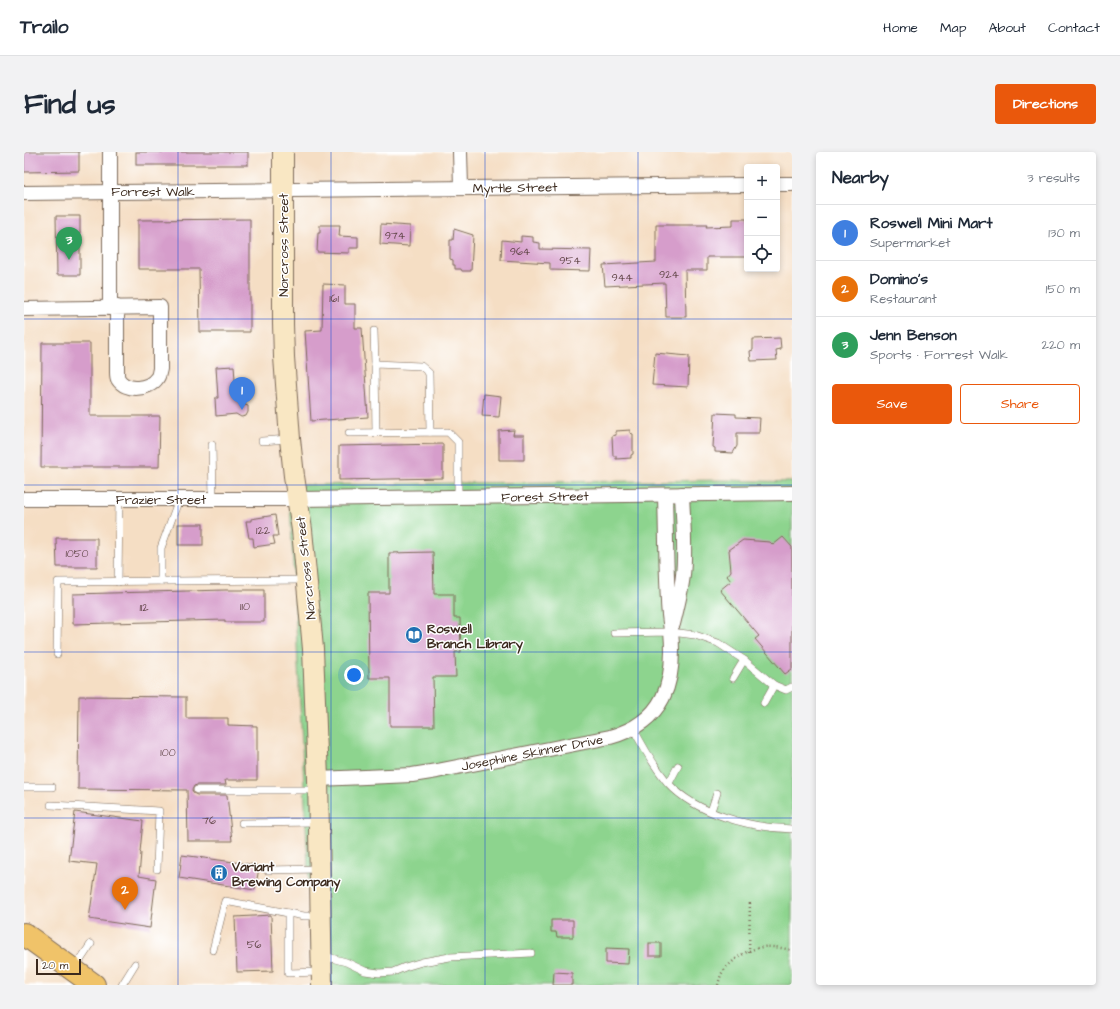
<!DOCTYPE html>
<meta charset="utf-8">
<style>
:root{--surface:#fff;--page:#f2f2f3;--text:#1f2937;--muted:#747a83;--line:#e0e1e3;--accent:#ea580c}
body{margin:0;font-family:"Architects Daughter",sans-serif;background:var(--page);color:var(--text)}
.controls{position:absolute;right:12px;top:12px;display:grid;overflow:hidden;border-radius:4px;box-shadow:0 2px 6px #0003}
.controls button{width:36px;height:36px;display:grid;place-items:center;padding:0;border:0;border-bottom:1px solid var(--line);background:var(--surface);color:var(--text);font:20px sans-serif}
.scale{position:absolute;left:12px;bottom:10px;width:45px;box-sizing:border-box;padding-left:4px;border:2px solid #3b2a1e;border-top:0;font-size:11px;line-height:14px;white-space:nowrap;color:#3b2a1e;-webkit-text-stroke:3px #fff;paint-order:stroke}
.you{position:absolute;left:330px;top:523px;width:14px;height:14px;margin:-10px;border:3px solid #fff;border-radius:50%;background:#1a73e8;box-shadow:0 0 0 6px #1a73e833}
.badge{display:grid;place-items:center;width:26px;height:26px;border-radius:50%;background:var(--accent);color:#fff;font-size:13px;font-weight:700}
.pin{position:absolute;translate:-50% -33px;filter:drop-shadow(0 1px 2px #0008)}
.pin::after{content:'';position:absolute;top:21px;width:14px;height:12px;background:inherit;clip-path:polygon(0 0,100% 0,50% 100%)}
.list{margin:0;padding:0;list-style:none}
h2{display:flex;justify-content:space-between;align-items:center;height:52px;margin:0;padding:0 16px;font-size:17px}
h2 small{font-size:13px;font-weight:400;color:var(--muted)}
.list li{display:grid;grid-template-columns:26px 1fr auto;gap:12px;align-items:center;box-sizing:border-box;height:56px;padding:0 16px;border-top:1px solid var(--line)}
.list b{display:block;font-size:15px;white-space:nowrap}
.list p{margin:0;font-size:13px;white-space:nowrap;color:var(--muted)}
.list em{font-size:13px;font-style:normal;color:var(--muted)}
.actions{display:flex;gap:8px;padding:12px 16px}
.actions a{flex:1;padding:9px 0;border:1px solid var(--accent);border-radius:4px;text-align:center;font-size:14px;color:var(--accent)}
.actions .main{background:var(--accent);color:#fff}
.icon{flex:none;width:22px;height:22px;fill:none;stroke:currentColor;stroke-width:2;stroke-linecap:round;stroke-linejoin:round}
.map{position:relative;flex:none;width:768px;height:833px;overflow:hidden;border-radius:4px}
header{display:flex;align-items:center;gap:24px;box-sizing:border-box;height:56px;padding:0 20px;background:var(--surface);border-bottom:1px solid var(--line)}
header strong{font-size:19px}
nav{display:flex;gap:22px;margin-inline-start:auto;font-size:14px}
.intro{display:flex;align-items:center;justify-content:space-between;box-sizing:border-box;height:96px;padding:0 24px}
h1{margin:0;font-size:28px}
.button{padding:10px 18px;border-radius:4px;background:var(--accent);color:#fff;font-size:14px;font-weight:700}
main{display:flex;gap:24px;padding:0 24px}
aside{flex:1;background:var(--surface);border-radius:4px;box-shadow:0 2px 6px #0003}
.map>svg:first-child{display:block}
.green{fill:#8dd48e;stroke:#647f56}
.building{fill:#d69dcb}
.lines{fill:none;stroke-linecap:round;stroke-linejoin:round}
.lane-casing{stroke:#7c6958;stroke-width:8}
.street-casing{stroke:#7c6958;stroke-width:16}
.secondary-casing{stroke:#7c6958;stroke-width:22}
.highway-casing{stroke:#7c6958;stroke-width:24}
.path{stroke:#7c6958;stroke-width:2.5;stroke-dasharray:1 3;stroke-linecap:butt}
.lane{stroke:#fff;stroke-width:7}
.street{stroke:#fff;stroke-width:14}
.secondary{stroke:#f9e7c3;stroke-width:20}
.highway{stroke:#f0c369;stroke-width:22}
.grid{fill:none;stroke:#1d4ed8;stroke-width:1;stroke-opacity:0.55}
.labels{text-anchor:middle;stroke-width:3;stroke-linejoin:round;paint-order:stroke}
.number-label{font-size:11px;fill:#624749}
.street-label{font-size:13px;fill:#3b2a1e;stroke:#fff}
.poi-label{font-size:13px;font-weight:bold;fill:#3b2a1e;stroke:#fff;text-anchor:start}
</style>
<header>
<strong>Trailo</strong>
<nav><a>Home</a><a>Map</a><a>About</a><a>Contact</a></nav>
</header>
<div class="intro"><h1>Find us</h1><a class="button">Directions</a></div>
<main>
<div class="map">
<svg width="768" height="833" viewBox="0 0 768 833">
<rect width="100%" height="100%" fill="#fff"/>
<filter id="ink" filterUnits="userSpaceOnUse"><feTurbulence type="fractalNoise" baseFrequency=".025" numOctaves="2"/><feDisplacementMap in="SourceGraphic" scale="8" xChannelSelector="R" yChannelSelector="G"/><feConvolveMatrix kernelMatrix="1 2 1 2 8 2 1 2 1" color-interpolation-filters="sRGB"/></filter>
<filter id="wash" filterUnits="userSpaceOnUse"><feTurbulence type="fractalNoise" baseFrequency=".012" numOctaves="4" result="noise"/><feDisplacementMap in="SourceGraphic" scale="16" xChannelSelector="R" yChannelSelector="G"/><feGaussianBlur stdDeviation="0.9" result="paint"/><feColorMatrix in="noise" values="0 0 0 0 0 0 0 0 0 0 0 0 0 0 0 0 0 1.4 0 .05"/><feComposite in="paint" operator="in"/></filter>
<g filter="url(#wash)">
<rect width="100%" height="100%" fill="#f5dec4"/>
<polygon class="green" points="701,328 768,330 768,833 290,833 265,333"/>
<g id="blocks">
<g class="building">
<polygon points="0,0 55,0 55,19 0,20"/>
<rect x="112" y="0" width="112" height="13"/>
<polygon points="32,64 56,64 56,123 33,123"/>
<polygon points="226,67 226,180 176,180 175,117 114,117 114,68"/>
<polygon points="709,67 723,67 723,105 683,105 683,118 661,118 662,165 642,165 641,131 581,134 579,113 632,110 632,73 683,73 682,75 709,74"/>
<polygon points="357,72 386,74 385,94 356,92"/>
<polygon points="296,73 316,73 315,84 334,85 334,96 325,96 325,101 293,100 294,81 296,81"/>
<polygon points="430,77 449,83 447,119 438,119 437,117 431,117 431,113 429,113 429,108 426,107 426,88 429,88"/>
<polygon points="497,84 509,85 509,90 516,91 516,97 567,98 566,119 526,118 526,111 477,108 478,88 497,90"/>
<polygon points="299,132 321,133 321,152 331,152 331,176 338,176 344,265 287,269 281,179 298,178"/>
<polygon points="756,186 757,197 752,198 753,208 727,209 726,199 729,198 729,187"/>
<polygon points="18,191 66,191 66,264 136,264 135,315 17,315"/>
<polygon points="631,201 665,204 664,235 628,233"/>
<polygon points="210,214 212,242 221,242 221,253 224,254 224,260 222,264 217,265 212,262 192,264 191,246 194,246 192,215"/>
<polygon points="460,242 477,244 475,265 458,264"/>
<polygon points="691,261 712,262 712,265 736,266 735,281 713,281 713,294 709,301 691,300 691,296 689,295"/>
<polygon points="490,278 489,283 500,283 500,308 475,308 475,279"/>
<polygon points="606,278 606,281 609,282 609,302 607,303 607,306 592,307 592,304 589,304 588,284 592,283 592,279"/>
<polygon points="419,292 419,326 315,328 315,294"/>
<polygon points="251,363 254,384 249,384 251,392 230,395 229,386 225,386 222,369 227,369 227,367"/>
<rect x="154" y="372" width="25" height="21"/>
<polygon points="759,385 768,395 768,517 761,522 731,487 735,484 696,438 707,429 703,424 707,419 705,398 719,388 746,390 749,393"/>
<polygon points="32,386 73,386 73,415 33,415"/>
<polygon points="409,400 410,442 430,442 430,466 436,466 437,500 431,500 432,525 409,525 410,574 366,574 366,526 345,526 344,441 365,441 365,401"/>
<polygon points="201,438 240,438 240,470 201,470 201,468 49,472 49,442"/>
<polygon points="55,544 162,545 162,566 204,566 204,573 233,574 233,628 201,628 202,633 173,633 170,634 168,638 169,641 173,643 203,643 208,689 164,689 163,638 54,637"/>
<polygon points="51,660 119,669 116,700 117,701 115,724 132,727 126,776 65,767 73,712 45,709"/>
<polygon points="158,703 232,713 232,715 235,716 231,738 155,726"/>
<polygon points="247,763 249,819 213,820 211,765"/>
<polygon points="527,768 549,768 549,785 533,785 532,780 527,780"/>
<rect x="625" y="791" width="12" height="13"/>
<polygon points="582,796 605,797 604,812 582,811"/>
<polygon points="530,820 548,821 548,833 529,833"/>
</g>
</g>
</g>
<g filter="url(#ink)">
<use href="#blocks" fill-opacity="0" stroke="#7c6958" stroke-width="1"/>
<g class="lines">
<g class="lane-casing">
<g id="lane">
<polyline points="350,179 351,212"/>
<polyline points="325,281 424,280 434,290 434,345"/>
<polyline points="352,281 351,212 397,214 405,221 406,280"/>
<polyline points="238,289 264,287"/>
<polyline points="188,293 189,347"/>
<polyline points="137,429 137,396 155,347"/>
<polyline points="94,430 95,347"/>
<polyline points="590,481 647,480 671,483 694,491 720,508 750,533 762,538 768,535"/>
<polyline points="33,502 34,430 281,428"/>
<polyline points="709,526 720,508"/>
<polyline points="740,551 750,533"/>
<path d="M609 576C619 595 630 614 644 631 672 662 727 676 768 677"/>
<polyline points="645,631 654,614"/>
<polyline points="0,635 28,635"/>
<polyline points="173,638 292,638"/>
<polyline points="27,653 135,659 133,717"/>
<polyline points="687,659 693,641"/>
<polyline points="218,671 293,670"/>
<polyline points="243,718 296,717"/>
<polyline points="264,761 264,821 296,820"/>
<polyline points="189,798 201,749 280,764 295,764"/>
<polyline points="300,804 322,810 341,819 355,821 369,820 381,815 398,810 426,805 507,801"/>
<polyline points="51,816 67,792"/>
<polyline points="98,833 111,812"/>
</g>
</g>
<g class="street-casing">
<g id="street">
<polyline points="86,0 86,156"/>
<polyline points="436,0 437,35"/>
<polyline points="753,32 768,32"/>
<polyline points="0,41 723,33"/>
<path d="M0 157 136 155V217C135 220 135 224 133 226 125 238 102 240 94 227 93 225 93 222 93 220V155"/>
<polyline points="0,347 274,347 768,341"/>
<path d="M649 472C653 456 657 440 659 423 662 397 659 369 658 342"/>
<path d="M294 627 388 623 413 619 586 585C640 570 652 531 647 479 646 469 644 459 644 449 642 413 642 378 641 343"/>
</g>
</g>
<g class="secondary-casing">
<polyline id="secondary" points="259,0 259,172 260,205 266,287 270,324 278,378 289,497 294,627 298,833"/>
</g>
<g class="highway-casing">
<polyline id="highway" points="0,782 70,833"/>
</g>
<g class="path">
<polyline points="725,800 726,749"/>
<path d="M694 833C695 829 696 825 698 821 706 810 720 799 734 796 744 793 757 796 768 798"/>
</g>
<use href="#lane" class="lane"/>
<use href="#street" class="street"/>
<use href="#secondary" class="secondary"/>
<use href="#highway" class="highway"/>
</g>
</g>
<path class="grid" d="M154 0V833M307 0V833M461 0V833M614 0V833M0 167H768M0 333H768M0 500H768M0 666H768"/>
<defs>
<g id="library-disc" transform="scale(0.9)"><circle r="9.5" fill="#1f6fb2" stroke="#fff"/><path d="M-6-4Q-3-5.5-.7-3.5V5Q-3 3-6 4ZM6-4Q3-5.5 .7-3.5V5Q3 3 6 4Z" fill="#fff"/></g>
<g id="building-disc" transform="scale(0.9)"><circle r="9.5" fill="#1f6fb2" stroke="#fff"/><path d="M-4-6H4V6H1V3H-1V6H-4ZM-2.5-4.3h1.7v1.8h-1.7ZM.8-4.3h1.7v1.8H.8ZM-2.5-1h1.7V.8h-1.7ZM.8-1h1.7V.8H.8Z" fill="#fff"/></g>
</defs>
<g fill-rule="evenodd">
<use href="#library-disc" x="390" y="483"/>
<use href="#building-disc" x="195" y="721"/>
</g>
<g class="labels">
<g class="number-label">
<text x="371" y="87">974</text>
<text x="496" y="103">964</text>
<text x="546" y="112">954</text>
<text x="645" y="126">924</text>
<text x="598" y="129">944</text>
<text x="310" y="150">161</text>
<text x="239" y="382">122</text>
<text x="53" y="405">1050</text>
<text x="221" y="458">110</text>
<text x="120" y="459">112</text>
<text x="144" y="604">100</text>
<text x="185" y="672">76</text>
<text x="230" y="796">56</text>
</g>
<g class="street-label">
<text transform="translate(491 35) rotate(-1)" y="5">Myrtle Street</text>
<text x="129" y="44">Forrest Walk</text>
<text transform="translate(259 93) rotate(-90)" y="5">Norcross Street</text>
<text transform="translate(521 344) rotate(-1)" y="5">Forest Street</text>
<text x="137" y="352">Frazier Street</text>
<text transform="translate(281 416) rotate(-96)" y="5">Norcross Street</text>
<text transform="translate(508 600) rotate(-11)" y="5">Josephine Skinner Drive</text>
</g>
<g class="poi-label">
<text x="403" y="481">Roswell<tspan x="403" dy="15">Branch Library</tspan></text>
<text x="208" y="719">Variant<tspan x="208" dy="15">Brewing Company</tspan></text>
</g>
</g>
</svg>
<div class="controls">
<button>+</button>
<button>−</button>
<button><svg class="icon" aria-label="locate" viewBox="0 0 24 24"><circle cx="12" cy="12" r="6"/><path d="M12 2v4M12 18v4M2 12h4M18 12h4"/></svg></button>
</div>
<div class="scale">20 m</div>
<div class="you"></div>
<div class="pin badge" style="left:218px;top:258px;background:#3f7fe0">1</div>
<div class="pin badge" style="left:101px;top:758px;background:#e8710a">2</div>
<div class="pin badge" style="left:45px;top:108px;background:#2e9e5b">3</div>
</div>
<aside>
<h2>Nearby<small>3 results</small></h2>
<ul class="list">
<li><span class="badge" style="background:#3f7fe0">1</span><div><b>Roswell Mini Mart</b><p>Supermarket</p></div><em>130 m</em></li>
<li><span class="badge" style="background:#e8710a">2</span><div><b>Domino's</b><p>Restaurant</p></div><em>150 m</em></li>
<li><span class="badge" style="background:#2e9e5b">3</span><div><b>Jenn Benson</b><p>Sports · Forrest Walk</p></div><em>220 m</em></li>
</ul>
<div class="actions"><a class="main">Save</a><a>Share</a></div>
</aside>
</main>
